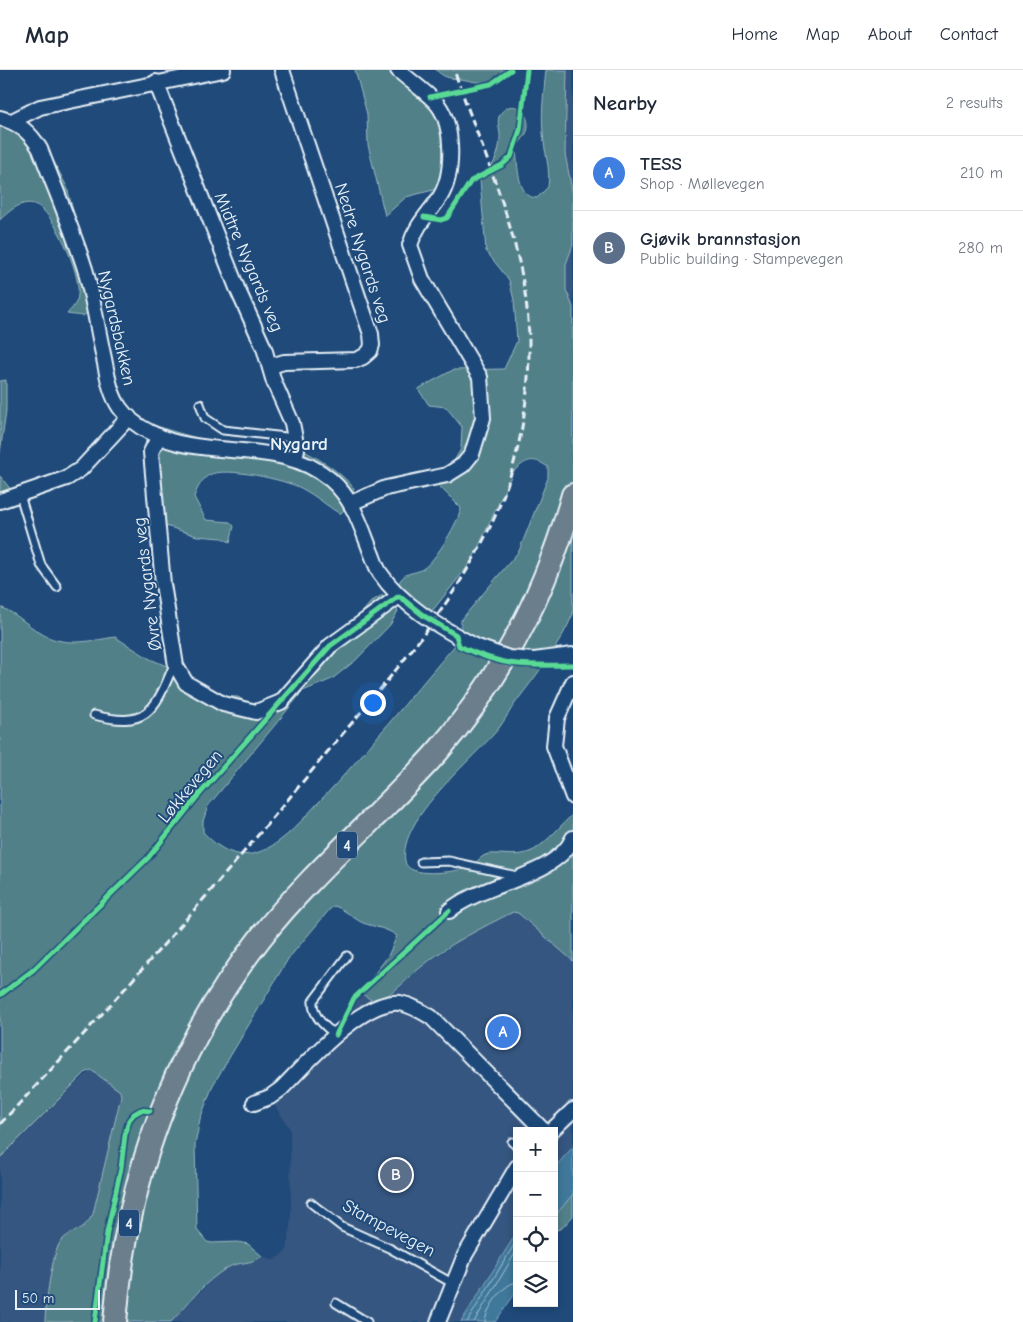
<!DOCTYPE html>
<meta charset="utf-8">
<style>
:root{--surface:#fff;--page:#f2f2f3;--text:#1f2937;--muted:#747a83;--line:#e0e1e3;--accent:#0b8043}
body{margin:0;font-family:"Comic Neue",sans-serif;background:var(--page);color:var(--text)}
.controls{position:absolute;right:15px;bottom:15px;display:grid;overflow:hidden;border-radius:0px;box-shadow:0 2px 8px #0003}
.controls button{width:45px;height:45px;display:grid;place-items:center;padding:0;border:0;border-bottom:1px solid var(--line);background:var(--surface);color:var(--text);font:25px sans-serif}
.scale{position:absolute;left:15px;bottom:12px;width:85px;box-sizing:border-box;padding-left:5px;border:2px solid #e8f1f8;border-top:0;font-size:14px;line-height:18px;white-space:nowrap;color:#e8f1f8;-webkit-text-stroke:4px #1f4a7a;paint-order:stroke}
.you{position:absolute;left:372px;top:632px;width:18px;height:18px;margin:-12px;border:4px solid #fff;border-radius:50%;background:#1a73e8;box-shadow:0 0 0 8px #1a73e833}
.badge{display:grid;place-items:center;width:32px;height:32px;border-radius:50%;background:var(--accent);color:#fff;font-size:16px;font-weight:700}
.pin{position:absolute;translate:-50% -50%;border:2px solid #fff;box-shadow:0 1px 5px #0006}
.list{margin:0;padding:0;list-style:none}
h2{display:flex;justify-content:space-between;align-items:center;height:65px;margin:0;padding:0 20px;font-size:21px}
h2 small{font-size:16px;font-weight:400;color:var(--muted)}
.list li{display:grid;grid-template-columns:32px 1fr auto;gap:15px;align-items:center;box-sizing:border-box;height:75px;padding:0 20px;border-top:1px solid var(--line)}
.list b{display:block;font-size:19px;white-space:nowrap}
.list p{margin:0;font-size:16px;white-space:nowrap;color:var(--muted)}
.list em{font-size:16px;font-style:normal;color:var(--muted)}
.icon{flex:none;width:28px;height:28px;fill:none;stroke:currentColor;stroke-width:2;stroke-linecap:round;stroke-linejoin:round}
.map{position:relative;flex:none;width:573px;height:1252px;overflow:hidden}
header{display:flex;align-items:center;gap:30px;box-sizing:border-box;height:70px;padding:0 25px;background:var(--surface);border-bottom:1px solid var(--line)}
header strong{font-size:24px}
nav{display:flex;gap:28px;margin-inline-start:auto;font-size:18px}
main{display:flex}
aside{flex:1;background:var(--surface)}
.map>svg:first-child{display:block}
.built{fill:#365680}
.green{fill:#518089;stroke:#9cb8c0}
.water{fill:#40789b;stroke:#83a8c0}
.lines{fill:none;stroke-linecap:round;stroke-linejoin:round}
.shore{stroke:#a5c1d3;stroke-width:1}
.service-casing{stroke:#e8f1f8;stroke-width:11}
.minor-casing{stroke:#e8f1f8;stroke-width:18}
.trunk-casing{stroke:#e8f1f8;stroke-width:26}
.service{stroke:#1f4a7a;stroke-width:7}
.minor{stroke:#1f4a7a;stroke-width:14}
.trunk{stroke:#6b7e8b;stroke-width:22}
.rail{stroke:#e8f1f8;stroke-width:3;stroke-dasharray:8 4;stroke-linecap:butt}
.minor-bridge-casing{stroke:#e8f1f8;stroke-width:18;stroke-linecap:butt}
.minor-bridge{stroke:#1f4a7a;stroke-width:14}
.cycleway-casing{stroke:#1f4a7a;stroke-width:8}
.cycleway{stroke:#5adb95;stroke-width:5}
.labels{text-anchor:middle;stroke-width:4;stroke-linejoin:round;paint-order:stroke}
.shield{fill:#1f4a7a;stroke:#acbfd2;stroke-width:1}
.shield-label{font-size:16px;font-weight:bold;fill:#e8f1f8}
.street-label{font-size:18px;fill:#e8f1f8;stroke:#1f4a7a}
.neighbourhood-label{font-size:19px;font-weight:bold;fill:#e8f1f8;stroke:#1f4a7a}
</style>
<header>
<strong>Map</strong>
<nav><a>Home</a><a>Map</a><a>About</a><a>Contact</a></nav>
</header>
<main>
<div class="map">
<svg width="573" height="1252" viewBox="0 0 573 1252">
<rect width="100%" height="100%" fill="#1f4a7a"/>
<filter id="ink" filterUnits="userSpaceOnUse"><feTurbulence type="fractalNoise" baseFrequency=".02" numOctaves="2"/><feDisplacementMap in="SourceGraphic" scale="10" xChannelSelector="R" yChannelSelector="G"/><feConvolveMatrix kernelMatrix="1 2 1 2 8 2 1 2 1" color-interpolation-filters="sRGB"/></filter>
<g filter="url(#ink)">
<g class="built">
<polygon points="567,0 573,0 573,125 565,84"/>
<polygon points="573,175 573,237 566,220 566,194"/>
<polygon points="513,842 518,843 573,891 573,1077 554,1098 554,1061 517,1061 517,1162 461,1252 171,1252 215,1207 228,1197 237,1193 253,1192 262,1186 275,1190 287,1180 291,1148 290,1059 273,1033 272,1028 328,966 353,932 360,923 368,930 397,920 427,893 480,858"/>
<polygon points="91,1000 109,1011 120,1021 121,1026 93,1144 81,1160 67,1166 59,1174 52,1199 45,1252 0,1252 0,1088 63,1025"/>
</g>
<g class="green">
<polygon points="355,0 403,0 437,45 444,80 444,111 437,119 406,127 385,146 368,75 367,44"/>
<path d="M436 0H506C493 14 484 14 466 10 452 7 448 11 436 0Z"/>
<path d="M546 0H567L565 84 573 125V175L566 194V220L573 237V544C559 577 537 604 516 632 510 640 505 650 499 658 474 689 398 748 405 791 407 809 454 802 467 798 475 796 480 785 489 784 504 783 519 788 534 780 548 771 561 755 573 744V891L518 843 513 842C481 858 447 875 420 898 404 911 394 926 373 931L360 923 388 886 397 866C387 858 374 857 363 853 352 848 345 839 334 836L330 839 288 889 213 1015 200 1049 195 1075 197 1160 207 1172 212 1173 238 1172 248 1174 262 1186C252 1195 238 1191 227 1198 205 1211 188 1234 171 1252H45C45 1237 52 1182 61 1171 73 1158 81 1165 93 1144L121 1026 120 1021 91 1000 86 1002 0 1088V537C16 543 26 554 39 562 62 578 90 571 115 567L150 589 176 600 208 626 238 627 252 636 267 634 276 629 344 563 372 531 381 526 386 525 394 532 398 541 390 555 356 590 332 609 303 621 208 736 203 751V762C217 777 234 789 256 783 282 775 300 752 318 733 367 682 410 627 456 574L461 560V550L519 481 548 408V397C532 386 526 390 513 402L472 491 433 540 428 541 399 513C405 500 415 505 424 498 436 490 459 451 461 438L439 416 433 405 451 396 461 379 462 357 446 337 429 335 418 319 453 300 504 299 517 271 514 230 509 210 486 181 480 110C492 99 499 86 500 69 501 60 495 51 501 43 512 28 529 41 528 57 528 65 518 72 516 80 518 95 517 128 537 128L548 117C551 98 544 82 543 63 541 41 544 21 546 0Z"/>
<path d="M0 43 15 44 27 52 41 67 67 117 77 157 101 224 99 234 83 246 67 244C72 238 78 233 78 224 81 204 54 140 34 134 21 130 8 142 0 150Z"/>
<polygon points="6,310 6,341 0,383 0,311"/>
<path d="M154 355C184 366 261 387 290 373 313 386 336 397 354 418L347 437 340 444C327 436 315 425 301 418 285 410 226 396 209 405 201 410 197 419 194 427L206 450 230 452 234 456 230 472 222 468 197 466 163 455 144 382 147 362Z"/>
<polygon points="0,406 12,421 0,423"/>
<polygon points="573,1124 573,1146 562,1158 554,1161 554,1147"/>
</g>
<g class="water">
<polygon points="573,1077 573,1124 554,1147 554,1098"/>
<polygon points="517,1162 517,1221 495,1252 461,1252"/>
</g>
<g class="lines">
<g class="shore">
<polyline points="467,1252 517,1170"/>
<polyline points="474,1252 517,1180"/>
<path d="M485 1252C486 1239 503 1213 517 1212"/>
</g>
<g class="service-casing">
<g id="service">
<polyline points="200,334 205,348 223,360 295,368"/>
<polyline points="20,425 41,495 57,517"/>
<path d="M94 645C145 658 154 643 172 599L176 596"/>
<polyline points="421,792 449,791 517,806"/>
<path d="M336 965C325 957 312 946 313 931L347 886"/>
<polyline points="512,1072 517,1076"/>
<polyline points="311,1133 342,1157 389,1178 452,1213"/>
<polyline points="336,1233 367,1252"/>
</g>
</g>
<g class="minor-casing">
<g id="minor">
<polyline points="156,12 237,218 264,278 274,312 292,353 297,379 295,389"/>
<path d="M0 48C19 53 30 62 40 79 55 119 72 158 85 199 93 227 97 256 103 284 107 302 109 322 120 338 134 358 164 371 188 375 237 384 291 376 331 410 353 429 361 456 371 482 374 489 376 497 380 503 402 536 440 557 475 576"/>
<polyline points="12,51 40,37 223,0"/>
<polyline points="271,296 284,292 356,290 363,287 370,281 372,275 371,264 359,229 282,0"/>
<polyline points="159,366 151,382 163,514 176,596 186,613 223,634 256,642 281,632 330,576 399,526"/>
<polyline points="0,431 67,408 81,399 129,347"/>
<path d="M351 433 386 418 447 405 463 395 472 384 483 348 480 307 422 209 410 175C416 155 429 143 440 127 454 105 454 56 438 35 427 22 411 12 398 0"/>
<polyline points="534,590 573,585"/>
<polyline points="573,612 557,648 554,676 573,727"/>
<path d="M449 841C479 814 557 807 573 768"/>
<path d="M254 1033 270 1027 281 1019C305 995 363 928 400 933 411 935 421 941 431 947L544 1061"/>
<polyline points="551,1061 573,1040"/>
<polyline points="438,1252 465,1185 517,1097"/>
</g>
</g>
<g class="trunk-casing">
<path id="trunk" d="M115 1252C126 1109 172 981 261 867 314 800 381 745 438 681 502 607 547 519 573 425"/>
</g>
<use href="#service" class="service"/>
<use href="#minor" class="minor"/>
<use href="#trunk" class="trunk"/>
<path class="rail" d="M0 1054C111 937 217 816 319 692 379 620 445 548 486 465 515 409 528 346 529 283 531 183 486 92 454 0"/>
<g class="minor-bridge-casing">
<polyline id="minor-bridge" points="475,576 509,588 534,590"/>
</g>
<use href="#minor-bridge" class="minor-bridge"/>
<g class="cycleway-casing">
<g id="cycleway">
<polyline points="430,27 491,14 511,0"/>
<polyline points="424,147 441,150 447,148 471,111 502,95 511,87 520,60 527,0"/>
<path d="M0 925 33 900 148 788 197 727 330 576 399 526 424 546 456 565 459 576C504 597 524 596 573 595"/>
<polyline points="336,965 354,928 449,841"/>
<polyline points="95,1252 107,1162 121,1098 125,1065 129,1050 134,1044 141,1040 150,1041"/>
</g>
</g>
<use href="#cycleway" class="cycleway"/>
</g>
</g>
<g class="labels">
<g class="shield">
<rect x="337" y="761.5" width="20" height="27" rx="4"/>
<rect x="119" y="1139.5" width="20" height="27" rx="4"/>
</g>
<g class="shield-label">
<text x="347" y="781">4</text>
<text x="129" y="1159">4</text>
</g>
<g class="street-label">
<text transform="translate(363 183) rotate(72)" y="6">Nedre Nygards veg</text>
<text transform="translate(249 192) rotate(67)" y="6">Midtre Nygards veg</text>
<text transform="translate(117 258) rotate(77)" y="6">Nygardsbakken</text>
<text transform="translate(147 514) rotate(-97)" y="6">Øvre Nygards veg</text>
<text transform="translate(190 716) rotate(-50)" y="6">Løkkevegen</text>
<text transform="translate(389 1158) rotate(28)" y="6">Stampevegen</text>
</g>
<g class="neighbourhood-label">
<text x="299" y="380">Nygard</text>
</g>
</g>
</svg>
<div class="controls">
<button>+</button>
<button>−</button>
<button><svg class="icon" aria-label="locate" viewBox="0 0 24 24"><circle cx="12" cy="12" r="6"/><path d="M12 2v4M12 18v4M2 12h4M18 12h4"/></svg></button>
<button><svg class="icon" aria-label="layers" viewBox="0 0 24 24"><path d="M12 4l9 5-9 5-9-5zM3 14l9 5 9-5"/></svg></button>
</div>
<div class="scale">50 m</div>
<div class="you"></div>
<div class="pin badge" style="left:503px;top:962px;background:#3f7fe0">A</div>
<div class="pin badge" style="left:396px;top:1105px;background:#5c6f8a">B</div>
</div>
<aside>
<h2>Nearby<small>2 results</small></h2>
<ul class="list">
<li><span class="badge" style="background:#3f7fe0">A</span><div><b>TESS</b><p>Shop · Møllevegen</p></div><em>210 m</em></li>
<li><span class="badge" style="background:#5c6f8a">B</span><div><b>Gjøvik brannstasjon</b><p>Public building · Stampevegen</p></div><em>280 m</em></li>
</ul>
</aside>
</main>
